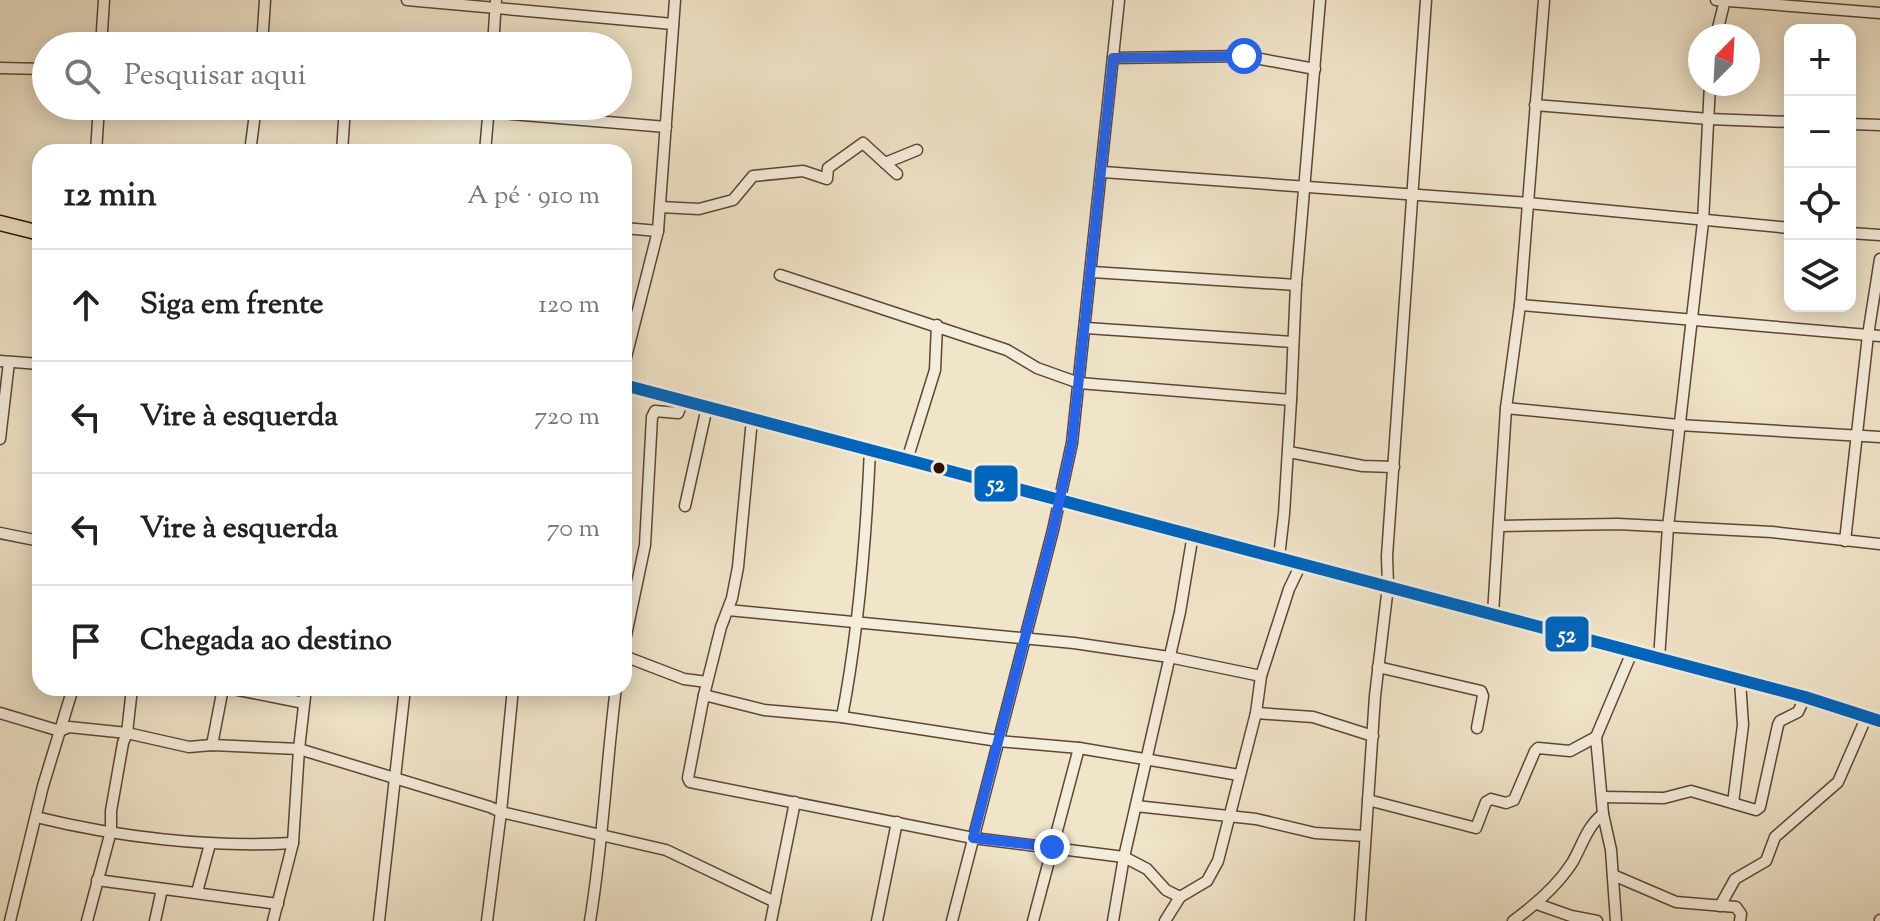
<!DOCTYPE html>
<html lang="pt">
<meta charset="utf-8">
<style>
:root{--surface:#fff;--page:#f2f2f2;--text:#222;--muted:#767676;--line:#e0e0e0}
body{margin:0;font-family:"Sorts Mill Goudy",serif;background:var(--page);color:var(--text)}
.controls{position:absolute;right:24px;top:24px;display:grid;overflow:hidden;border-radius:16px;box-shadow:0 4px 20px #0003}
.controls button{width:72px;height:72px;display:grid;place-items:center;padding:0;border:0;border-bottom:2px solid var(--line);background:var(--surface);color:var(--text);font:40px sans-serif}
.compass{position:absolute;left:1688px;top:24px;width:72px;height:72px;border-radius:50%;background:var(--surface);box-shadow:0 4px 20px #0003;rotate:24deg}
.stop{position:absolute;width:24px;height:24px;margin:-18px;border:6px solid #2563eb;border-radius:50%;background:#fff}
.stop.end{background:#2563eb;border-color:#fff;box-shadow:0 2px 8px #0008}
.list{margin:0;padding:0;list-style:none}
h2{display:flex;justify-content:space-between;align-items:center;height:104px;margin:0;padding:0 32px;font-size:34px}
h2 small{font-size:26px;font-weight:400;color:var(--muted)}
.list li{display:grid;grid-template-columns:52px 1fr auto;gap:24px;align-items:center;box-sizing:border-box;height:112px;padding:0 32px;border-top:2px solid var(--line)}
.list b{display:block;font-size:30px;white-space:nowrap}
.list em{font-size:26px;font-style:normal;color:var(--muted)}
.icon{flex:none;width:44px;height:44px;fill:none;stroke:currentColor;stroke-width:2;stroke-linecap:round;stroke-linejoin:round}
.map{position:relative;flex:none;width:1880px;height:921px;overflow:hidden}
.search{position:absolute;background:var(--surface);box-shadow:0 4px 20px #0003;left:32px;top:32px;width:600px;height:88px;display:flex;align-items:center;gap:20px;box-sizing:border-box;padding:0 28px;border-radius:44px;color:var(--muted);font-size:30px}
.panel{position:absolute;background:var(--surface);box-shadow:0 4px 20px #0003;left:32px;top:144px;width:600px;height:552px;border-radius:24px}
.map>svg:first-child{display:block}
.lines{fill:none;stroke-linecap:round;stroke-linejoin:round}
.minor-casing{stroke:#5f4634;stroke-width:13}
.highway-casing{stroke:#2f1202;stroke-width:17}
.minor{stroke:#f5eddc;stroke-width:10}
.highway{stroke:#f0e4c9;stroke-width:14}
.bus-1-casing{stroke:#f5eddc;stroke-width:18}
.bus-1{stroke:#0065bd;stroke-width:12}
.route{stroke:#2563eb;stroke-width:10}
.bus-dot{fill:#2f1202;stroke:#f5eddc;stroke-width:3}
.line-badge{stroke:#f5eddc;stroke-width:3}
.badge-label{font-size:22px;text-anchor:middle;font-weight:bold;fill:#fff}
</style>
<div class="map">
<svg width="1880" height="921" viewBox="0 0 1880 921">
<rect width="100%" height="100%" fill="#f0e4c9"/>
<filter id="stains"><feTurbulence type="fractalNoise" baseFrequency=".0025" numOctaves="4"/><feColorMatrix values="0 0 0 0 .2 0 0 0 0 .09 0 0 0 0 .02 0 0 0 .5 -.17"/></filter>
<radialGradient id="worn" r=".72"><stop offset=".6" stop-color="#630" stop-opacity="0"/><stop offset="1" stop-color="#630" stop-opacity=".3"/></radialGradient>
<g class="lines">
<g class="minor-casing">
<g id="minor">
<polyline points="407,0 673,24"/>
<polyline points="1716,0 1880,13"/>
<polyline points="1716,36 1725,0"/>
<polyline points="101,46 104,0"/>
<polyline points="262,46 265,0"/>
<polyline points="493,46 496,0"/>
<polyline points="1113,58 1244,56 1315,69"/>
<polyline points="0,68 46,69"/>
<polyline points="1535,105 1709,119 1790,122"/>
<polyline points="387,106 432,112 489,112 666,127"/>
<polyline points="1850,124 1880,125"/>
<polyline points="96,152 99,106"/>
<polyline points="250,152 256,106"/>
<polyline points="342,152 345,106"/>
<polyline points="485,152 489,106"/>
<polyline points="885,163 917,150"/>
<polyline points="1103,172 1528,203 1790,228"/>
<polyline points="660,207 699,209 733,200 753,176 803,171 827,179 828,168 863,143 897,174"/>
<polyline points="624,228 658,231"/>
<polyline points="1850,233 1880,235"/>
<polyline points="1092,272 1296,285"/>
<polyline points="780,275 1007,350 1037,368 1079,383 1291,400 1284,514 1279,557"/>
<polyline points="1520,305 1880,336"/>
<polyline points="1086,328 1293,342"/>
<polyline points="0,361 40,364"/>
<polyline points="624,365 658,231 675,0"/>
<polyline points="1291,400 1296,285 1320,0"/>
<polyline points="1506,408 1679,425 1880,437"/>
<polyline points="752,419 738,567 732,598 721,627 704,695 688,778 690,782 973,838 1124,857 1147,869 1166,890 1180,897"/>
<polyline points="0,439 9,362"/>
<polyline points="1289,452 1363,466 1394,467"/>
<polyline points="907,460 935,370 937,325"/>
<polyline points="685,506 707,407"/>
<polyline points="1500,526 1618,524 1772,532 1880,544"/>
<polyline points="0,533 40,541"/>
<polyline points="1845,541 1868,335 1880,259"/>
<polyline points="728,610 1074,643 1169,657 1261,676"/>
<polyline points="1493,614 1506,408 1520,305 1544,0"/>
<polyline points="624,645 645,545 652,417 655,411 678,413 683,401"/>
<polyline points="624,656 684,679 707,682"/>
<polyline points="1659,659 1668,527 1703,222 1710,84"/>
<polyline points="1378,667 1481,691 1483,696 1477,728"/>
<polyline points="228,688 304,703"/>
<polyline points="704,695 764,710 842,717 998,741 1079,748 1239,775"/>
<polyline points="0,713 60,731 69,727 127,733 189,747 212,745 299,749 490,807 501,812 666,850 775,902"/>
<polyline points="1256,713 1313,717 1373,736"/>
<path d="M842 717C859 629 866 539 870 450"/>
<polyline points="212,745 223,688"/>
<polyline points="1602,797 1664,798 1691,791 1756,810 1760,807 1778,725 1780,721 1798,712 1805,697"/>
<polyline points="1368,800 1476,828 1486,802 1491,799 1506,803 1514,800 1535,751 1538,748 1570,751 1596,737"/>
<polyline points="1733,803 1743,725 1740,681"/>
<polyline points="1136,806 1256,819 1315,833 1365,836"/>
<path d="M36 817C117 837 210 848 293 843"/>
<polyline points="1613,875 1676,902 1736,907 1741,914 1740,921"/>
<polyline points="97,880 278,904"/>
<polyline points="197,892 210,844"/>
<polyline points="1537,904 1571,916 1597,921"/>
<polyline points="1720,906 1735,879 1766,861 1775,837 1838,782 1866,718"/>
<polyline points="10,921 43,786 73,688"/>
<polyline points="87,921 111,831 111,811 123,743 127,733 132,688"/>
<polyline points="155,921 162,889"/>
<polyline points="273,921 293,843 299,749 306,688"/>
<polyline points="379,921 405,688"/>
<polyline points="487,921 501,812 513,688"/>
<path d="M590 921C603 844 606 766 616 688"/>
<polyline points="771,921 795,802"/>
<polyline points="877,921 897,822"/>
<polyline points="952,921 1053,530 1072,443 1119,0"/>
<polyline points="1033,921 1079,748"/>
<polyline points="1113,921 1124,857 1180,612 1193,534"/>
<polyline points="1165,921 1180,897 1207,881 1218,861 1256,713 1261,676 1289,589 1301,564"/>
<polyline points="1360,921 1375,696 1388,586 1387,556 1426,0"/>
<path d="M1513 921C1535 905 1557 886 1572 863 1582 846 1587 826 1603 814"/>
<polyline points="1616,921 1611,850 1603,814 1596,737 1632,652"/>
<polyline points="1880,921 1880,920"/>
</g>
</g>
<g class="highway-casing">
<g id="highway">
<polyline points="0,223 40,233"/>
<polyline points="624,385 1805,697 1880,721"/>
</g>
</g>
<use href="#minor" class="minor"/>
<use href="#highway" class="highway"/>
<g class="bus-1-casing">
<polyline id="bus-1" points="624,385 1805,697 1880,721"/>
</g>
<use href="#bus-1" class="bus-1"/>
</g>
<g class="lines">
<polyline class="route" points="1052,847 973,838 1053,530 1072,443 1113,58 1244,56"/>
</g>
<circle class="bus-dot" cx="939" cy="468" r="7"/>
<g class="line-badge">
<rect x="973" y="464" width="46" height="39" rx="8" fill="#0065bd"/>
<rect x="1544" y="615" width="46" height="38" rx="8" fill="#0065bd"/>
</g>
<g class="badge-label">
<text x="996" y="491">52</text>
<text x="1567" y="642">52</text>
</g>
<rect width="100%" height="100%" filter="url(#stains)"/>
<rect width="100%" height="100%" fill="url(#worn)"/>
</svg>
<div class="controls">
<button>+</button>
<button>−</button>
<button><svg class="icon" aria-label="locate" viewBox="0 0 24 24"><circle cx="12" cy="12" r="6"/><path d="M12 2v4M12 18v4M2 12h4M18 12h4"/></svg></button>
<button><svg class="icon" aria-label="layers" viewBox="0 0 24 24"><path d="M12 4l9 5-9 5-9-5zM3 14l9 5 9-5"/></svg></button>
</div>
<svg class="compass" viewBox="-18 -18 36 36"><path d="M0-13l5 13h-10z" fill="#e53935"/><path d="M0 13l5-13h-10z" fill="#767676"/></svg>
<div class="stop" style="left:1244px;top:56px"></div>
<div class="stop end" style="left:1052px;top:847px"></div>
<div class="search"><svg class="icon" aria-label="search" viewBox="0 0 24 24"><circle cx="10" cy="10" r="6"/><path d="M15 15l6 6"/></svg>Pesquisar aqui</div>
<section class="panel">
<h2>12 min<small>A pé · 910 m</small></h2>
<ul class="list">
<li><svg class="icon" aria-label="ahead" viewBox="0 0 24 24"><path d="M12 20V5M6 11l6-6 6 6"/></svg><div><b>Siga em frente</b></div><em>120 m</em></li>
<li><svg class="icon" aria-label="left" viewBox="0 0 24 24"><path d="M17 20v-9H6M10 6l-5 5 5 5"/></svg><div><b>Vire à esquerda</b></div><em>720 m</em></li>
<li><svg class="icon" aria-label="left" viewBox="0 0 24 24"><path d="M17 20v-9H6M10 6l-5 5 5 5"/></svg><div><b>Vire à esquerda</b></div><em>70 m</em></li>
<li><svg class="icon" aria-label="arrive" viewBox="0 0 24 24"><path d="M6 21V4h12l-3 4 3 4H6"/></svg><div><b>Chegada ao destino</b></div></li>
</ul>
</section>
</div>
